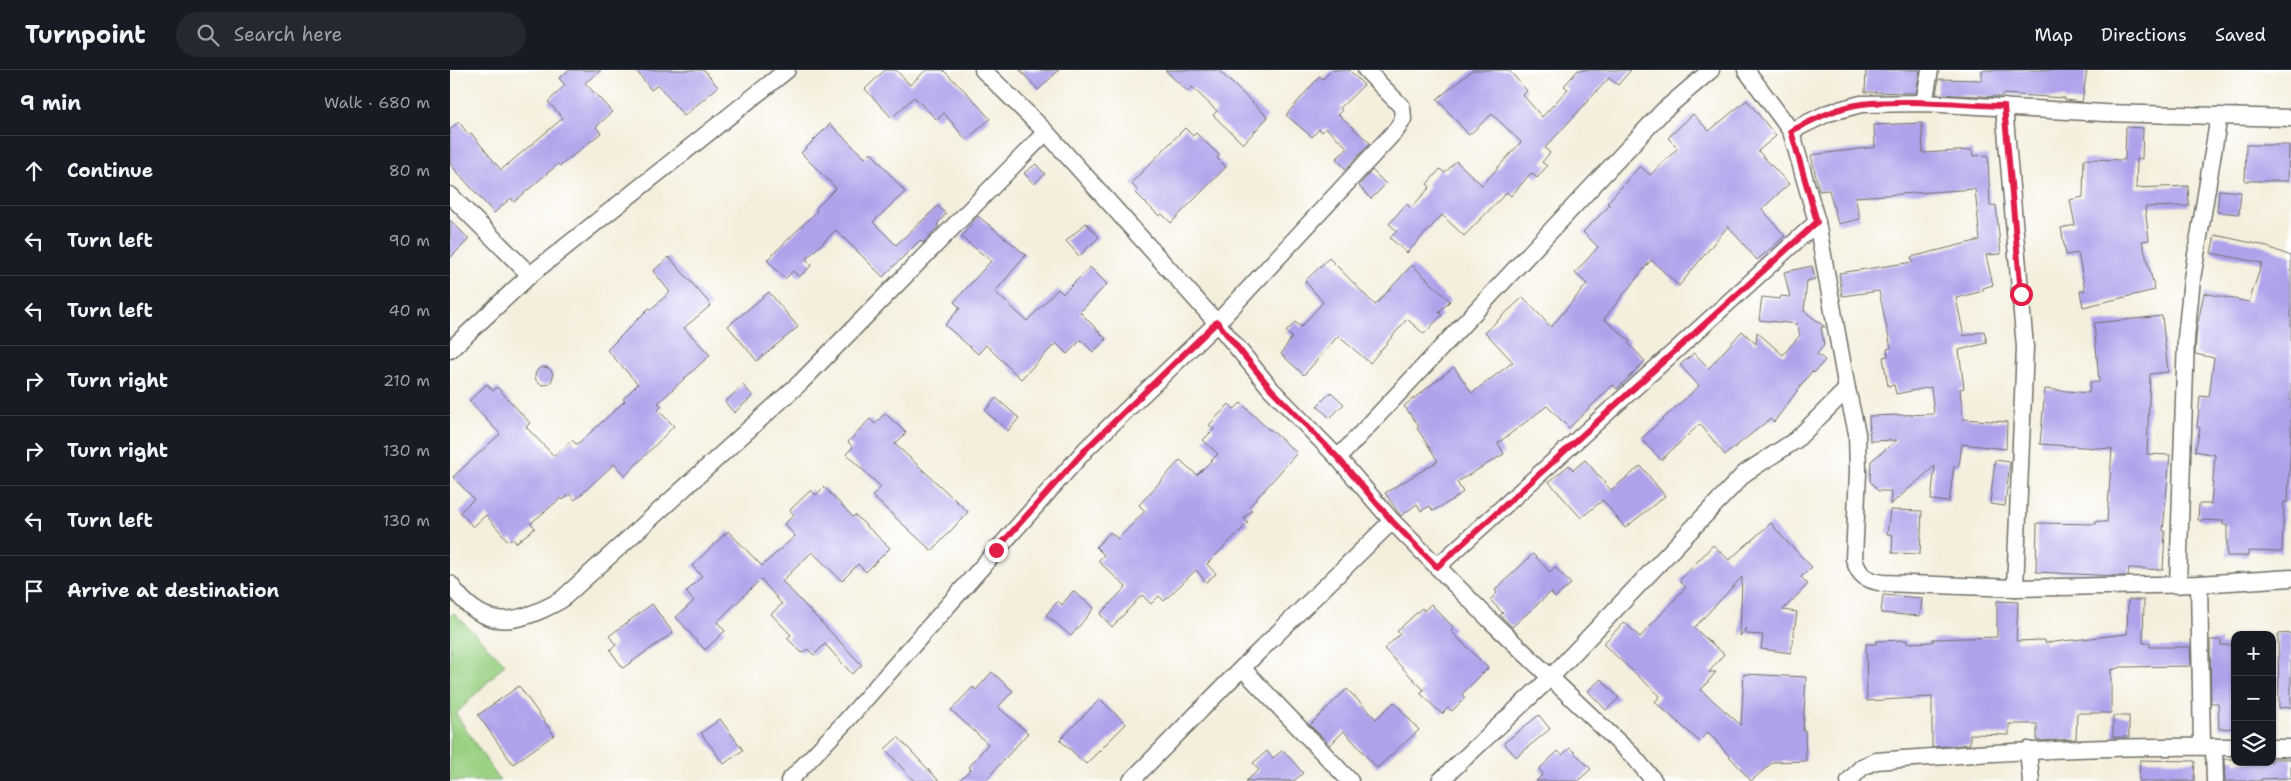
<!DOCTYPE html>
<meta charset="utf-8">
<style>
:root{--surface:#171b24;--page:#242831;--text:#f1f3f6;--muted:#9ea1a6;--line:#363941}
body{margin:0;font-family:"Shantell Sans",sans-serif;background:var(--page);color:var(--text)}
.controls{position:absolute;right:15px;bottom:15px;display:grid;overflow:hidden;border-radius:10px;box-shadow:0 1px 4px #0004}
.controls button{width:45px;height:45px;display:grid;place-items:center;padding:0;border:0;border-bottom:1px solid var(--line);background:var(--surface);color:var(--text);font:25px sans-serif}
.stop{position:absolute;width:15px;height:15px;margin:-11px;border:4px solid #e11d48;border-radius:50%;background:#fff}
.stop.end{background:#e11d48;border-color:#fff;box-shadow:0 1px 5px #0008}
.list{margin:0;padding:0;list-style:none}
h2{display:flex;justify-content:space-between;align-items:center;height:65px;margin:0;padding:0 20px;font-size:21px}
h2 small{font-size:16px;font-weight:400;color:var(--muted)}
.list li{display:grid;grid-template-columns:32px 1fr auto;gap:15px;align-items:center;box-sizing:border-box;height:70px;padding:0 20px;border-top:1px solid var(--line)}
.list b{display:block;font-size:19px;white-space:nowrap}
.list em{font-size:16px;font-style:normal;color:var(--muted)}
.icon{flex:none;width:28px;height:28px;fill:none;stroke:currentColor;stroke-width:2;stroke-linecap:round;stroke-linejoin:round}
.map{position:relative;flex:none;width:1841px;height:711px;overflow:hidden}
header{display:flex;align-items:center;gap:30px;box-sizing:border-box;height:70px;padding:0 25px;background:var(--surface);border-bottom:1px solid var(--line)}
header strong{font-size:24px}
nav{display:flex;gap:28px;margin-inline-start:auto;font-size:18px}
.search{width:350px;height:45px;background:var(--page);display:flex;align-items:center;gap:12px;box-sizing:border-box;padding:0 18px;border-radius:28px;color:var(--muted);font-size:19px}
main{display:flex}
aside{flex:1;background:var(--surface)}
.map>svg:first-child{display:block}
.green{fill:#9ad183;stroke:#627e57}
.building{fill:#afa2eb}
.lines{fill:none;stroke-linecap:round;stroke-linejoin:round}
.minor-casing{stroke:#717069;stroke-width:19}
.minor{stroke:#fff;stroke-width:16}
.route{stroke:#e11d48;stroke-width:6}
</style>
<header>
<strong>Turnpoint</strong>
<div class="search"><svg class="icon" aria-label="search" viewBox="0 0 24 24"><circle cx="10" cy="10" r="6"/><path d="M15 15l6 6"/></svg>Search here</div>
<nav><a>Map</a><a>Directions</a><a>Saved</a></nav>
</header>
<main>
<aside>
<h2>9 min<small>Walk · 680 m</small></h2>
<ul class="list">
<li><svg class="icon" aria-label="ahead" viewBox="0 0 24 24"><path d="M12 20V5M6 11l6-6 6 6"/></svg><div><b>Continue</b></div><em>80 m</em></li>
<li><svg class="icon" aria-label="left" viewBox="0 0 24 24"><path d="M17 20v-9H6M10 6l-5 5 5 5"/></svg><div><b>Turn left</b></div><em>90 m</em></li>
<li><svg class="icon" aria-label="left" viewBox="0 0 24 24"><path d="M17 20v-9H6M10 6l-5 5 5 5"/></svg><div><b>Turn left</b></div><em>40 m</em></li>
<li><svg class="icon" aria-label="right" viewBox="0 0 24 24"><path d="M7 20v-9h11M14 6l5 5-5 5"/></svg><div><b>Turn right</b></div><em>210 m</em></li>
<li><svg class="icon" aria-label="right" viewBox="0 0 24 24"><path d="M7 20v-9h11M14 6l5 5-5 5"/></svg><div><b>Turn right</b></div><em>130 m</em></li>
<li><svg class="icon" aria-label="left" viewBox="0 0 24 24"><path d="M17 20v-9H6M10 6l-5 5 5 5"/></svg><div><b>Turn left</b></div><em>130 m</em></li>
<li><svg class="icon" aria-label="arrive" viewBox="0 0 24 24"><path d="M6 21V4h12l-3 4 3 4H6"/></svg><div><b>Arrive at destination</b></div></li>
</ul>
</aside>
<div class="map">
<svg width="1841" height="711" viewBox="0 0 1841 711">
<rect width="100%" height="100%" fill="#fff"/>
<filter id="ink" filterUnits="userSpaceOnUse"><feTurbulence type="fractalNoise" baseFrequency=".02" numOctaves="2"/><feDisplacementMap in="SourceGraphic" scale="10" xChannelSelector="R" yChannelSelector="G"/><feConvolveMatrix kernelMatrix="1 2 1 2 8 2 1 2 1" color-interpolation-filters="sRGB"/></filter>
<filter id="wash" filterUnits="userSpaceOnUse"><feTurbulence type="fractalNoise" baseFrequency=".0096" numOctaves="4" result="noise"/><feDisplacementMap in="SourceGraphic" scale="20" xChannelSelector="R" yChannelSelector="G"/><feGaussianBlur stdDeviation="1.12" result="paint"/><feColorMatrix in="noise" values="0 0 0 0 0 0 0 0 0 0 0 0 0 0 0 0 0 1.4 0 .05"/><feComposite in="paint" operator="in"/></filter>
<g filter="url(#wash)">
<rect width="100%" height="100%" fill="#f4efdd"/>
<polygon class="green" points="4,543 55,594 6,644 50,711 0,711 0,546"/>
<g id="blocks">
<g class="building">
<polygon points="119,0 151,0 135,13 162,42 146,57 151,63 110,96 108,94 64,132 61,128 44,143 0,94 0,59 9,52 19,65 21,63 51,100 113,48 98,32 115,15 109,8"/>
<polygon points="186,0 254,0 268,17 234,46 208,15 201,20"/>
<polygon points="435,0 446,0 460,15 476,0 493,0 519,25 540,49 516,70 494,43 487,50 464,27 442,48 415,19"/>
<polygon points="570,0 609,0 588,20"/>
<polygon points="715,0 768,0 818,47 793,74 763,45 767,41 742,17 738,22"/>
<polygon points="882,0 899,0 914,15 890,38 892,40 888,44 920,73 896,99 886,89 898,78 876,58 872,62 869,59 862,67 836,45 870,6 873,9"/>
<polygon points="1023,0 1059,0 1077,21 1073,25 1092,47 1118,19 1114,16 1128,0 1181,0 1168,15 1159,8 1095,78 1100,83 1092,92 1097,96 1087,108 1081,103 1061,126 1057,122 1014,166 992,145 957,183 940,168 947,161 939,154 956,134 961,138 980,117 977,114 990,99 995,103 1006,91 1032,115 1071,72 1042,44 1019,65 987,29"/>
<polygon points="1416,0 1470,0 1466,23 1415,22"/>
<polygon points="1532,0 1637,0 1632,32 1615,30 1615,28 1552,24 1552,27 1486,24 1489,9 1532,10"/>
<polygon points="1297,30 1326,66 1308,81 1339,114 1312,139 1335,166 1307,190 1278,156 1229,216 1201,190 1154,249 1180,271 1178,273 1195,291 1167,319 1163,315 1119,358 1097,336 1048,373 1054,384 1007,412 1013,422 1004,429 983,441 980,436 971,441 967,434 951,446 935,423 988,391 967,358 969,356 954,336 1004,297 1022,323 1063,292 1035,262 1073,227 1101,257 1137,214 1125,203 1148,177 1133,162 1160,135 1157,133 1190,96 1200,105 1228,78 1218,68 1243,44 1259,61"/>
<polygon points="1472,53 1473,83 1522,80 1523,86 1538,85 1540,136 1546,135 1551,184 1536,185 1543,215 1533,218 1533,221 1506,228 1514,266 1534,261 1537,273 1509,280 1514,318 1510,319 1513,349 1557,352 1556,379 1512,374 1509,396 1504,396 1499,432 1481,430 1485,396 1440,435 1441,421 1428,421 1420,411 1421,391 1447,370 1420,371 1419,346 1484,344 1481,317 1446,324 1444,315 1438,316 1433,287 1438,286 1437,279 1441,278 1429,221 1392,226 1389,203 1463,192 1461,187 1530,170 1525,119 1405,127 1410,149 1388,154 1379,120 1369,121 1361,85 1425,77 1424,55"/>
<polygon points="380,54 415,88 421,82 455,122 423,152 446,175 488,136 496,144 487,154 489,156 473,173 470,170 433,207 386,160 356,189 362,195 349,207 343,201 335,209 317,190 367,141 365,139 386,118 351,83"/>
<polygon points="1676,57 1693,58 1692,89 1687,89 1686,118 1738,116 1739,136 1695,137 1699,170 1692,171 1705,220 1633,237 1630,221 1635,220 1628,183 1616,185 1611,158 1625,155 1620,130 1633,127 1634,89 1675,90"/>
<polygon points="735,58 743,66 746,63 769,85 767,88 776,97 721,153 712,144 709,146 686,123 688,121 681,113"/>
<polygon points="1796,75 1839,75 1838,111 1795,111"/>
<polygon points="586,94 595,104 584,114 574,103"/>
<polygon points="922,100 936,114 921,129 909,116"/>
<polygon points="1769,120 1791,122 1789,144 1767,142"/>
<polygon points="528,146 576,185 545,222 577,251 608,219 613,224 640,197 657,214 630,242 656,269 643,282 631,270 617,284 606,273 571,309 536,275 528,284 495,255 510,238 504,232 541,191 511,167"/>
<polygon points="0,150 19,169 0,188"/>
<polygon points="636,153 649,167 629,186 616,171"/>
<polygon points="1765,165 1812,175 1841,186 1841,364 1838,432 1834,432 1832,482 1798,481 1798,486 1777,486 1777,455 1773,455 1773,451 1748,450 1749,434 1761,434 1765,385 1745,381 1750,358 1747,357 1750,326 1759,327 1764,288 1745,284 1747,257 1754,223 1799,232 1812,193 1761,183"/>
<polygon points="219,187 261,235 234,258 260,285 208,333 212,336 208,340 224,356 175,406 164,394 125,430 120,424 113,430 111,428 81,453 85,458 66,473 62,468 58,471 36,445 23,457 10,442 24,429 3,407 50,364 19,331 37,314 43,321 47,317 80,353 76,357 104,386 122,370 126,374 130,372 175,331 173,329 188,314 157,280 199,238 201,239 220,222 203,201"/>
<polygon points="879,188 925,235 962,195 1000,231 989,242 992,245 974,264 957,249 920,293 888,266 854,305 831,284 842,267 836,262 845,252 851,257 873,232 855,211"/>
<polygon points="1362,196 1365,209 1357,211 1354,241 1375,257 1371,257 1374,275 1367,284 1375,290 1364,303 1362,301 1324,352 1320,349 1275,385 1250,354 1211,390 1191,369 1249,316 1230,295 1244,283 1259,298 1292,261 1306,274 1307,262 1333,285 1350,265 1347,254 1309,250 1312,227 1330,229 1331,226 1340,227 1334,202"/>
<polygon points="319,222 348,257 307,291 278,256"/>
<polygon points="1712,246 1718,302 1700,304 1697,384 1720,385 1713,461 1715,461 1713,500 1679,498 1678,506 1666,506 1586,502 1587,453 1646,454 1646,451 1657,452 1662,379 1590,374 1595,319 1639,323 1640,312 1649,312 1644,253"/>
<circle cx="94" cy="306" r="9"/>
<polygon points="293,315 303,326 284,343 275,332"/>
<polygon points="881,322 894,334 880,348 867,336"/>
<polygon points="546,328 569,348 558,361 535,341"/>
<polygon points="791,333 819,360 820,359 847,383 799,437 802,440 794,448 798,453 757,494 766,504 756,512 746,500 714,531 709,526 701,534 692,525 662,557 650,544 676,517 648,491 654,485 646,477 660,462 668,469 695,441 689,435 730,390 747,405 768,384 753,370 764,359 759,355 779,334 784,339"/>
<polygon points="435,343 456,363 445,374 518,442 482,481 422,426 431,417 396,384 403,377 398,372 420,349 425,354"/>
<polygon points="1135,390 1161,420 1191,396 1215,426 1175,458 1153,430 1131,448 1099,412 1119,395 1123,400"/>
<polygon points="1545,390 1560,392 1555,436 1540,434"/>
<polygon points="374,417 403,447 405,445 440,478 416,502 408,494 392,511 362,482 332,511 412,595 402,604 375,574 364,585 357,579 352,583 337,568 341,565 321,544 332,534 311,509 267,552 275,561 255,580 226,547 244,531 236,522 252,506 242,496 278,461 312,496 345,466 334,454 344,445 340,440 361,420 366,425"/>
<polygon points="1440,440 1472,441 1470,484 1442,483 1443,465 1437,464"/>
<polygon points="1321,453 1334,469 1362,497 1351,507 1358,514 1333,540 1347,542 1341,583 1311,579 1313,565 1296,564 1296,558 1290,566 1292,507 1244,558 1274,584 1259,602 1266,602 1251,620 1291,655 1294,604 1356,607 1353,661 1355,660 1356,691 1323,692 1301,711 1258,662 1249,671 1205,632 1210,626 1153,574 1174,552 1190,567 1236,517 1229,511 1263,475 1279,490"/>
<polygon points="1083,484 1100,502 1105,497 1121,514 1105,528 1101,522 1062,557 1050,545 1053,543 1040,530 1047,523 1045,520"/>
<polygon points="623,521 644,538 621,566 596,545 608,531 612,535"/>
<polygon points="1433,525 1472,528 1470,546 1431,543"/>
<polygon points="1678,530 1694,530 1693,573 1700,573 1700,577 1740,577 1741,596 1671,597 1661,600 1661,643 1627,643 1626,669 1587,671 1587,654 1559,654 1559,665 1520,664 1520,674 1482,677 1482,627 1417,631 1416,574 1426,574 1426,571 1457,570 1457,573 1483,572 1483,569 1547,567 1547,531 1568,532 1566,571 1595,570 1595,573 1677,564"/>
<polygon points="202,534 223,563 173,598 160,580 166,575 159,566"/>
<polygon points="981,534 1004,558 1001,561 1038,598 1012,624 1015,628 1002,641 998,638 992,644 970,623 974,620 934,579 950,564 947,561 972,538 974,541"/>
<polygon points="1841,563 1841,637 1829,638 1828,564"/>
<polygon points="1760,570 1771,570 1771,575 1785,575 1785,658 1769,659 1768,633 1761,633"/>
<polygon points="542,602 563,621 548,637 578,663 535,711 509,711 521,699 519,697 538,674 501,640 523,617 526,620"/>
<polygon points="1151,609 1169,628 1156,640 1138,621"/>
<polygon points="69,616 104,665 63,694 28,645"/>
<polygon points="897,619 926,649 944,632 969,660 927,698 894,661 880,675 860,655"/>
<polygon points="650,629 676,654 636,694 610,670"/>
<polygon points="1089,645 1100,659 1066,687 1054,673"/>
<rect x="1663" y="646" width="16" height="21"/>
<polygon points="270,649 293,680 274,694 251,663"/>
<polygon points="448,667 489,711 464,711 435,679"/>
<polygon points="1120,678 1141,699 1128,711 1086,711 1093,704 1089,699 1108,681 1112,685"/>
<polygon points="833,680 853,703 844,711 796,711 809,700 803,693 817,681 823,688"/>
<polygon points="1774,689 1785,689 1785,692 1822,692 1822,689 1841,689 1841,708 1811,709 1811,711 1775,711"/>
<polygon points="1690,690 1745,691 1744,711 1689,711"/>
</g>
</g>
</g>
<g filter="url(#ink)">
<use href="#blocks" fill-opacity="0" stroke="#717069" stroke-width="1"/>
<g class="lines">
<g class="minor-casing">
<g id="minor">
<polyline points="533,0 596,62 767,253 821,319 888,388 942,451 1042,552 1184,687 1204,711"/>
<polyline points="1474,33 1480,0"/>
<polyline points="1341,61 1378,43 1411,34 1474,33 1655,43 1841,48"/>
<polyline points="0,125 80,205 337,0"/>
<polyline points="0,280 80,205"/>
<path d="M1397 319 1407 363 1408 402 1404 489C1409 506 1416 510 1433 513L1565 518 1575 277 1554 37"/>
<polyline points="888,388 1213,41 1261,0"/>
<polyline points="987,497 1367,152"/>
<path d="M0 514C33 561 65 556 111 530L351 312 596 62"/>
<polyline points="1749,514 1752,675"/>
<polyline points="1728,515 1736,268 1742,209 1769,46"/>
<polyline points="1565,518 1749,514 1841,508"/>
<polyline points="792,598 900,711"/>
<polyline points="1764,677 1765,711"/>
<polyline points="1822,678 1841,678"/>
<polyline points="1578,680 1581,711"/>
<polyline points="339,711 396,651 636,379 767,253 947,59 953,49 952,37 916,0"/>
<polyline points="681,711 792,598 942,451"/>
<polyline points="990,711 1101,607 1295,403 1346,370 1397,319 1367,152 1341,61 1296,0"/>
<path d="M1399 711 1412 697 1426 691C1546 682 1665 675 1785 677"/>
</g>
</g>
<use href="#minor" class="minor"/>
</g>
</g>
<g class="lines" filter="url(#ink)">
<path class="route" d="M546 480 636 379 767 252 821 319 888 388 942 451 987 497 1367 152 1341 61C1363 50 1387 37 1412 34 1459 29 1508 35 1554 36L1571 224"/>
</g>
</svg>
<div class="controls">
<button>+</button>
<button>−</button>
<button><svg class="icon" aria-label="layers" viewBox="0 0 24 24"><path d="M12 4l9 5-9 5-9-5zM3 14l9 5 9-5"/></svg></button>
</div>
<div class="stop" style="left:1571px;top:224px"></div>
<div class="stop end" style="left:546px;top:480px"></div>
</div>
</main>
